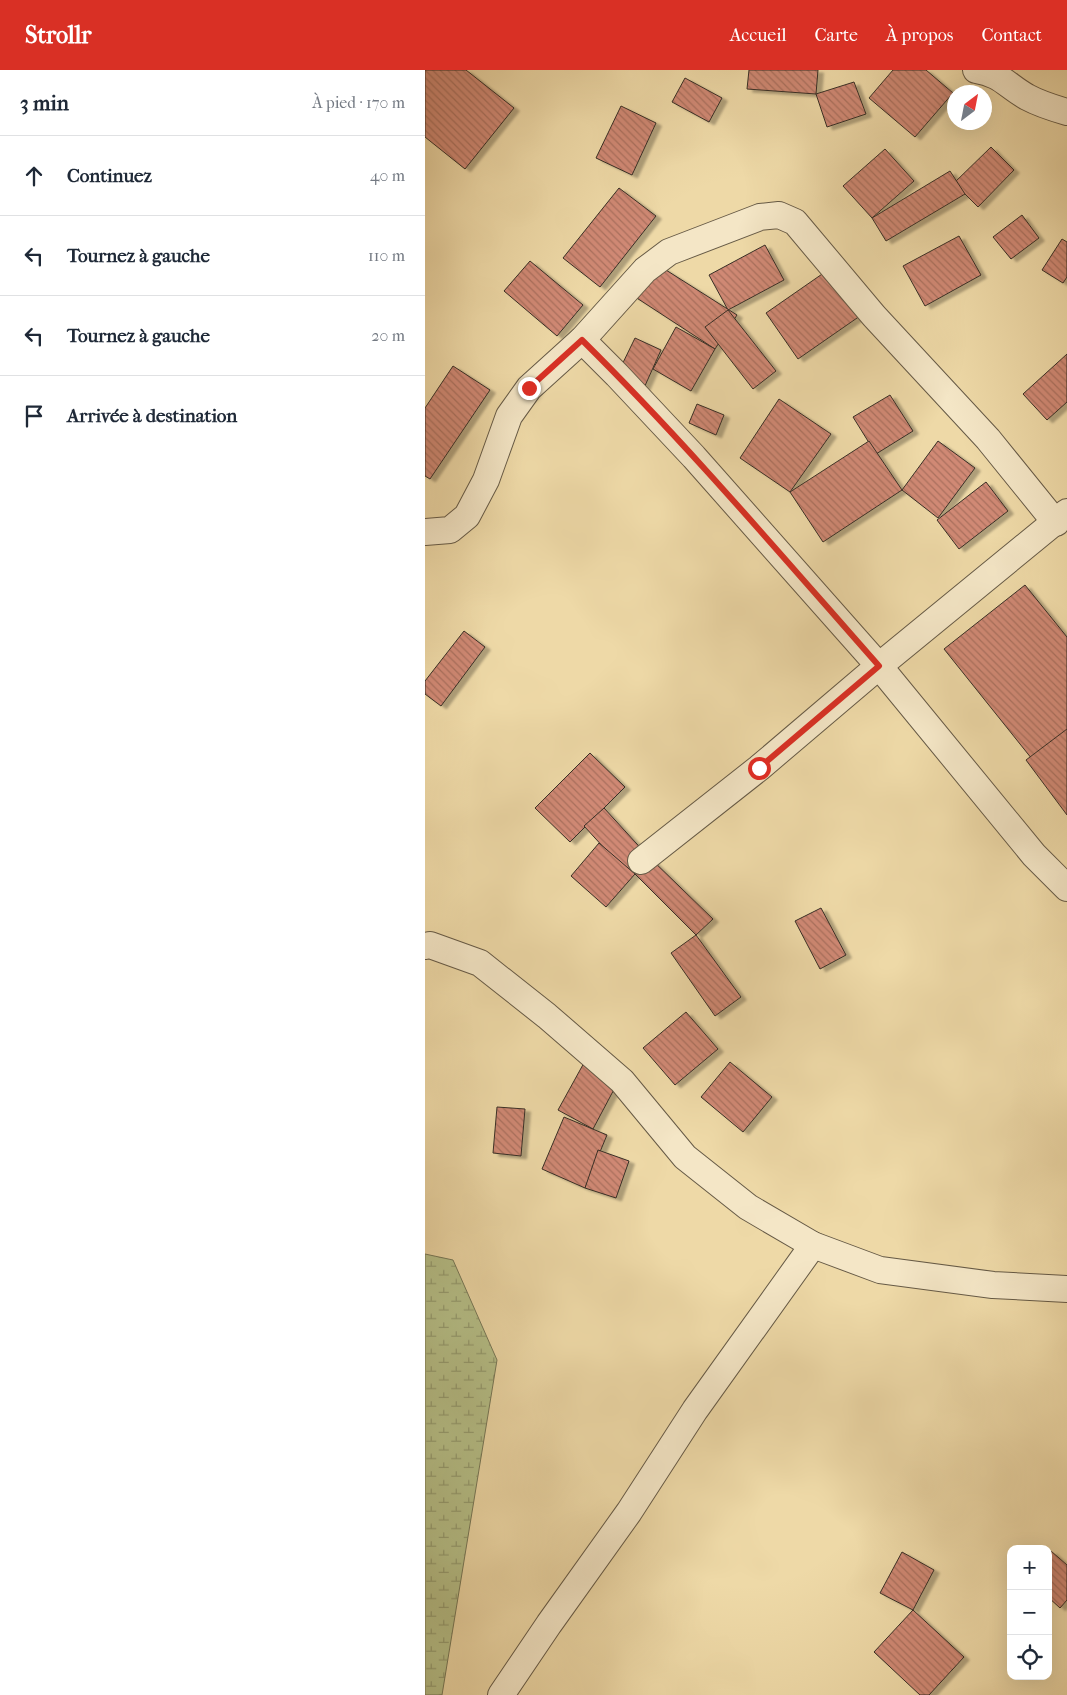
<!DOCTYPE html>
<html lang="fr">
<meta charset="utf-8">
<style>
:root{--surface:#fff;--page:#f6f6f7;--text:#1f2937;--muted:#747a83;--line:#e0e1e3;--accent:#d93025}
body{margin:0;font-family:"IM FELL French Canon",serif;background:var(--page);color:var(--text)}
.controls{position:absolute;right:15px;bottom:15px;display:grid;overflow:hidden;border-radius:10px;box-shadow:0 5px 20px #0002}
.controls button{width:45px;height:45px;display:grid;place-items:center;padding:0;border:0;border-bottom:1px solid var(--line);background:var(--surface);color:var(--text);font:25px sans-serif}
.compass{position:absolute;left:522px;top:15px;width:45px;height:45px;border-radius:50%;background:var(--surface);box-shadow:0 5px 20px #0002;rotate:32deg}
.stop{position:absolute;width:15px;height:15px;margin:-11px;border:4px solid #d93025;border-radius:50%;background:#fff}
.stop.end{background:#d93025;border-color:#fff;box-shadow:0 1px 5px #0008}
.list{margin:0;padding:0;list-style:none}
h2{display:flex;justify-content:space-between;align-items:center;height:65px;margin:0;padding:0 20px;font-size:21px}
h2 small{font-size:16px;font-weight:400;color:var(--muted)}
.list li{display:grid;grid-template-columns:32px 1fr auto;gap:15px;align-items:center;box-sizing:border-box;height:80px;padding:0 20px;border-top:1px solid var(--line)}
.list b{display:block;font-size:19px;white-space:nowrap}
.list em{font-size:16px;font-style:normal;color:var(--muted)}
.icon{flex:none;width:28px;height:28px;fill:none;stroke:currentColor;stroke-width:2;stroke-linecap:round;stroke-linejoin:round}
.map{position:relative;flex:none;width:642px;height:1625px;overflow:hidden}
header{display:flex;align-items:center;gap:30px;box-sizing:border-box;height:70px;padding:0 25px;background:var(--accent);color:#fff}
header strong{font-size:24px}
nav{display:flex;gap:28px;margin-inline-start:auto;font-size:18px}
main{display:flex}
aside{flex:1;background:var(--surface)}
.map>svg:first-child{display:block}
.wetland{fill:url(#wetland-marsh);stroke:#777858}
.building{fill:url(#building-back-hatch);stroke:#382f26;filter:url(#shadow)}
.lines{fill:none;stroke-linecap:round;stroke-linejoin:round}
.street-casing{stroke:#665a46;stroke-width:28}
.street{stroke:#f4e6c6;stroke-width:26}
.route{stroke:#d93025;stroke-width:6}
</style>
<header>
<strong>Strollr</strong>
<nav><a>Accueil</a><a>Carte</a><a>À propos</a><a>Contact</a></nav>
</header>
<main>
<aside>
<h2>3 min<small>À pied · 170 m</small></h2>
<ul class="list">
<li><svg class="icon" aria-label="ahead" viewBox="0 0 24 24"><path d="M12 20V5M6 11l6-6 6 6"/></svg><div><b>Continuez</b></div><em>40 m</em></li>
<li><svg class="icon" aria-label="left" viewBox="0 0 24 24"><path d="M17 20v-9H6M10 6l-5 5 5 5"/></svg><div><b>Tournez à gauche</b></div><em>110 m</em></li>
<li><svg class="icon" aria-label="left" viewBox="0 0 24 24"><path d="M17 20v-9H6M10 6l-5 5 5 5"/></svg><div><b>Tournez à gauche</b></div><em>20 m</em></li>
<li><svg class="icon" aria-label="arrive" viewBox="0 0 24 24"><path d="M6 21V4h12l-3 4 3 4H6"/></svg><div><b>Arrivée à destination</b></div></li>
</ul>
</aside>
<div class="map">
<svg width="642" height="1625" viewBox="0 0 642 1625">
<defs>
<pattern id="wetland-marsh" width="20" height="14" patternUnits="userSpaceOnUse" patternTransform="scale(1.25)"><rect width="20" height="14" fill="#b6c089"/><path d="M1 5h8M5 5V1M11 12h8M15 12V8" fill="none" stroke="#959c70"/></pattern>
<pattern id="building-back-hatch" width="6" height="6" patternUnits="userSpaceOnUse" patternTransform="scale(1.25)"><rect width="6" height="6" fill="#d08974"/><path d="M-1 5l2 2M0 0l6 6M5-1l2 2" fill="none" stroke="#aa705f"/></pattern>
<filter id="shadow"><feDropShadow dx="5.5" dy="3" stdDeviation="1" flood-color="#0004"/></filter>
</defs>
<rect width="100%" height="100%" fill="#eed9a7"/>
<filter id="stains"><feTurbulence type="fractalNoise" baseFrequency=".004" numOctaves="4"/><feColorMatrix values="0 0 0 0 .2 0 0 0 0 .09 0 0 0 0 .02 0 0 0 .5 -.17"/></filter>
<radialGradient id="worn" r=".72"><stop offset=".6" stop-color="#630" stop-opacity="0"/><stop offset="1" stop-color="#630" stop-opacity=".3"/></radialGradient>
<polygon class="wetland" points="0,1184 28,1190 72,1290 17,1625 0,1625"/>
<g class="building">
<polygon points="0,0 41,0 89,38 40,99 0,67"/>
<polygon points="324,0 393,0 391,24 322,19"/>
<polygon points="468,0 501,0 528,23 490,67 444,28"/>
<polygon points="260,8 297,28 284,52 247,32"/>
<polygon points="429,12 441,44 402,57 391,24"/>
<polygon points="196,36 231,53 207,105 171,88"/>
<polygon points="566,77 589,100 553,137 529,113"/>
<polygon points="460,79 489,111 447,148 418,116"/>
<polygon points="525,101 540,124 461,171 447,148"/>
<polygon points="194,118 231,146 175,217 138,188"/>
<polygon points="597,145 614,168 586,189 568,167"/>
<polygon points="534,166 556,205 500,236 478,196"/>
<polygon points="637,169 642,172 642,207 638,213 617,200"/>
<polygon points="340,175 359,210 303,240 284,205"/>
<polygon points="222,188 312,245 290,279 201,221"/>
<polygon points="105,191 158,235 132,266 79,221"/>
<polygon points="413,193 445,239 373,289 341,243"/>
<polygon points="303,240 351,301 328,319 280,257"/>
<polygon points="251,257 290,279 266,321 228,299"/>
<polygon points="210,268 236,280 219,318 192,305"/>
<polygon points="642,284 642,332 622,350 598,324"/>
<polygon points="28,296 65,320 5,409 0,406 0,338"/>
<polygon points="465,325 488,361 451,384 428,347"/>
<polygon points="354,329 406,364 365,422 315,388"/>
<polygon points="272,334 299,345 291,365 264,353"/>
<polygon points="444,371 477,420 398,472 365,422"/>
<polygon points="513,371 550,398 513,448 477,420"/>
<polygon points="561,412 583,441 534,479 512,450"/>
<polygon points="600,515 642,567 642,661 607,689 519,579"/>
<polygon points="39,561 60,577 16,636 0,624 0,611"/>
<polygon points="642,659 642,745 601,690"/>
<polygon points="165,683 200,717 145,772 110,738"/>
<polygon points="179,738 222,785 202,803 159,756"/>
<polygon points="174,773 210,804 181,837 146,806"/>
<polygon points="222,785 288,849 271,865 207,801"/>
<polygon points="396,838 421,885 395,899 370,851"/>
<polygon points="271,865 316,927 290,946 246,883"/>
<polygon points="261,942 293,979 250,1015 218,978"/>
<polygon points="160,991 194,1010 168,1059 133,1040"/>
<polygon points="305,992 347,1027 318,1062 276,1027"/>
<polygon points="72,1037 100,1039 96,1086 68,1083"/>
<polygon points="139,1047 182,1065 160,1118 117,1099"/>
<polygon points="173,1080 204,1091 191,1128 160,1118"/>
<polygon points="626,1481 642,1495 642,1530 635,1538 623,1527 623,1484"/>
<polygon points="477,1482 509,1500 488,1540 455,1523"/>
<polygon points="488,1540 539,1587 504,1625 495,1625 449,1582"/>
</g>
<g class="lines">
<g class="street-casing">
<g id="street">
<path d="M551 0C576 4 581 15 602 27 615 34 628 38 642 42"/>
<polyline points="157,270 192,305 269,387 454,596 609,785 642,818"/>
<polyline points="0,462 25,460 42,446 61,410 84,346 104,318 157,270 220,200 244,182 335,147 354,145 370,152 449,246 563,369 631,453"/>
<polyline points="216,791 334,698 454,596 642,442"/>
<polyline points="0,876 5,875 55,893 122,946 197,1011 260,1087 323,1137 388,1175 455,1200 568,1215 642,1219"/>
<polyline points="76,1625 124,1554 204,1442 270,1340 388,1175"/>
</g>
</g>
<use href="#street" class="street"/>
</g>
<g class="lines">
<path class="route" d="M104 318 157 270C261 373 357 486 454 596L334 698"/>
</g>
<rect width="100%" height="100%" filter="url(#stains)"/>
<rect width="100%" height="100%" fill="url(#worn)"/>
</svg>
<div class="controls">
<button>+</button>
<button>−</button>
<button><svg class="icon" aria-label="locate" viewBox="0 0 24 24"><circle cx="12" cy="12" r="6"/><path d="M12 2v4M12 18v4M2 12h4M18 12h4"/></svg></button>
</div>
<svg class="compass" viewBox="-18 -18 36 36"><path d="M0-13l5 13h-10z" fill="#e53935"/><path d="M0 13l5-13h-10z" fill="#747a83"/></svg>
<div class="stop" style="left:334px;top:698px"></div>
<div class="stop end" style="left:104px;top:318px"></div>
</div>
</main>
